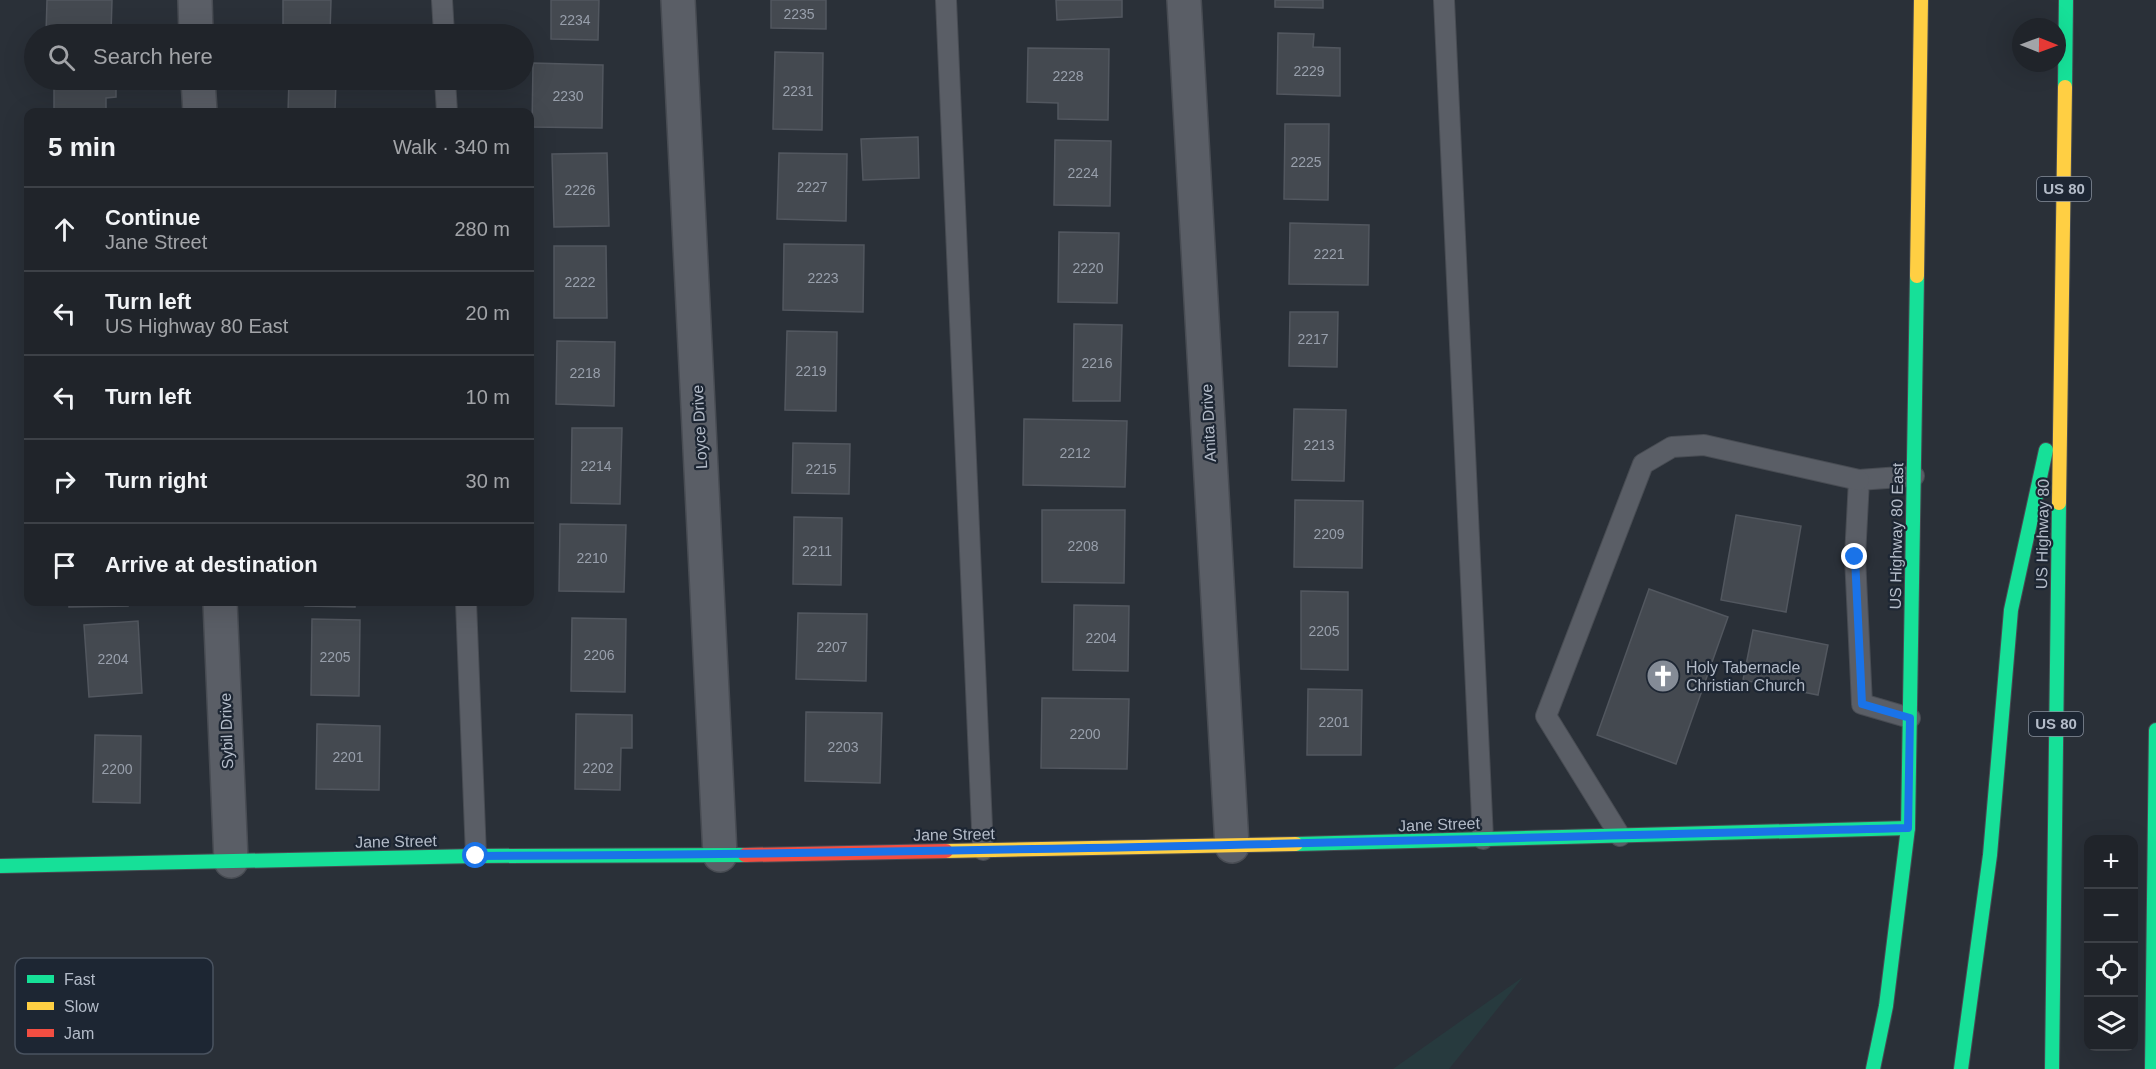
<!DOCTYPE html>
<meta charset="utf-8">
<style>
:root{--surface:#20242a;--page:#2d3036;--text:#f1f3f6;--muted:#a2a4a8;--line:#3d4147}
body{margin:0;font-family:Helvetica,sans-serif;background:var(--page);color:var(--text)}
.controls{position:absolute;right:18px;bottom:18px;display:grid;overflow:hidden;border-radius:12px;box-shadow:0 6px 24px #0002}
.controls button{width:54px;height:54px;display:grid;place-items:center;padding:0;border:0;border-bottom:2px solid var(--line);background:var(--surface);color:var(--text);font:30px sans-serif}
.compass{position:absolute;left:2012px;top:18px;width:54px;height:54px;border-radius:50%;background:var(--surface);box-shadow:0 6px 24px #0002;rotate:91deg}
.stop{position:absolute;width:18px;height:18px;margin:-14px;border:4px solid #1a73e8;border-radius:50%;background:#fff}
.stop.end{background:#1a73e8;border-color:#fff;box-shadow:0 2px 6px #0008}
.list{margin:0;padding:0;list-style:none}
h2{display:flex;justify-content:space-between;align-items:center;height:78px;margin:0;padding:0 24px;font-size:26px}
h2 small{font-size:20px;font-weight:400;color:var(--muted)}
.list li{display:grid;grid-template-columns:39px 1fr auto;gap:18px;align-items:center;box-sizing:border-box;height:84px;padding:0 24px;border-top:2px solid var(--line)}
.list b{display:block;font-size:22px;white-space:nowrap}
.list p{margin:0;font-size:20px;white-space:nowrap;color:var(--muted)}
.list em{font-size:20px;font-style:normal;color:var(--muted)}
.icon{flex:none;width:33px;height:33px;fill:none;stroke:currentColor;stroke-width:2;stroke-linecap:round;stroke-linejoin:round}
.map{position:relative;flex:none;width:2156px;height:1069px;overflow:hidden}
.search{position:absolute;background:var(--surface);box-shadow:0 6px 24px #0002;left:24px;top:24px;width:510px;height:66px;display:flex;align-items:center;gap:15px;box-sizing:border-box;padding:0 21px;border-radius:33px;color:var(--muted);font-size:22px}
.panel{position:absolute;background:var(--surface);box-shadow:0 6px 24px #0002;left:24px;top:108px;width:510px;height:498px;border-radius:12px}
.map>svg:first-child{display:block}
.green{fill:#273a3e}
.building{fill:#444950;stroke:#52575f;stroke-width:1.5}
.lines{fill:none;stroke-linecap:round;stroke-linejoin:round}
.lane-casing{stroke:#484c53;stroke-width:22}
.street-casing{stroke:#484c53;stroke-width:36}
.fast-casing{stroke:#484c53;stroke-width:16}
.slow-casing{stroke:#484c53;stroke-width:16}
.jam-casing{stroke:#484c53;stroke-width:16}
.lane{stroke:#5a5e66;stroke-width:20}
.street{stroke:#5a5e66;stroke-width:33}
.fast{stroke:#16e098;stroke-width:14}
.slow{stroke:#ffcf43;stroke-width:14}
.jam{stroke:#f24e42;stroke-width:14}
.route{stroke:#1a73e8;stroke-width:8}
.labels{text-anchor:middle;stroke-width:4.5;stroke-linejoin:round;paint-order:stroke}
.number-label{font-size:14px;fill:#989fab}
.shield{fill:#1d2633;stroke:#878f9c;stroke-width:1.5}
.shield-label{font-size:15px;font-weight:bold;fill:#b4bcc9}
.street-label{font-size:16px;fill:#b4bcc9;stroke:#1d2633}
.poi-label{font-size:16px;fill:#b4bcc9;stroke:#1d2633;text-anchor:start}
.key{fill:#1d2633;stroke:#4a5360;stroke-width:1.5}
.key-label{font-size:16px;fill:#b4bcc9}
</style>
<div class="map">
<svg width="2156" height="1069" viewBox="0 0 2156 1069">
<rect width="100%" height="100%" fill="#2a3038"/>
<polygon class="green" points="1523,977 1449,1069 1393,1069"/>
<g class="building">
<polygon points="47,0 112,0 111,34 46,34"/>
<polygon points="283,0 331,0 330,34 283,34"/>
<polygon points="551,0 599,0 598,40 551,39"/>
<polygon points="771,0 826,0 826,29 771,28"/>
<polygon points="1056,0 1122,0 1122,17 1057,20"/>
<polygon points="1275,0 1323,0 1323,8 1275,7"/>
<polygon points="1278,33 1314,34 1313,47 1340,48 1340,96 1277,94"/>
<polygon points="1028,48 1109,49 1108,120 1058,119 1058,103 1027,102"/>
<polygon points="775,52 823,53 822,130 773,129"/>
<polygon points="533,63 603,65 602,128 532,127"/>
<polygon points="54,80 116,80 116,97 106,98 106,112 54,112"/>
<polygon points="289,80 336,80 335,112 288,112"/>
<polygon points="1285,124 1329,124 1328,200 1284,199"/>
<polygon points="918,137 919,178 863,180 861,139"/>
<polygon points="1055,140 1111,141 1110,206 1054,205"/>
<polygon points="607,153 609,226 554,227 552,154"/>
<polygon points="779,153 847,154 846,221 777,219"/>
<polygon points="1290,223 1369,225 1368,285 1289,284"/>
<polygon points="1059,232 1119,233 1117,303 1058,302"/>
<polygon points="784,244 864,245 863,312 783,310"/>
<polygon points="554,246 606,246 607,318 554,318"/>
<polygon points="1290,312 1338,312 1337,367 1289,366"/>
<polygon points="1074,324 1122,325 1120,401 1073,401"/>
<polygon points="787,331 837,332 836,411 785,410"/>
<polygon points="557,341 615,342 614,406 556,404"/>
<polygon points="1294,409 1346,410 1344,481 1292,480"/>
<polygon points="1024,419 1127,421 1125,487 1023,485"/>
<polygon points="572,428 622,428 620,504 571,503"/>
<polygon points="793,443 850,444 849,494 792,493"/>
<polygon points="1295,500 1363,501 1362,568 1294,567"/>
<polygon points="1042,510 1125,510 1124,583 1042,582"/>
<polygon points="1736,515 1801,526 1786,612 1721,600"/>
<polygon points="794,517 842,518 841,585 793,584"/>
<polygon points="560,524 626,525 624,592 559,591"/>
<polygon points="1649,589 1728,617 1676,764 1597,735"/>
<polygon points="1301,591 1348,592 1348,670 1301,669"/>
<polygon points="69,602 128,602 128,606 69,607"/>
<polygon points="305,602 355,602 355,607 305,606"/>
<polygon points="1074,605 1129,606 1128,671 1073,670"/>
<polygon points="798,613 867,614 866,681 796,679"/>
<polygon points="572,618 626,619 625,692 571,691"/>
<polygon points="312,619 360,620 359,696 311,695"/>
<polygon points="138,621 142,693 89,697 84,625"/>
<polygon points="1753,630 1828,645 1818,695 1743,680"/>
<polygon points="1308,689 1362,690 1361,755 1307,755"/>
<polygon points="1042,698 1129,699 1127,769 1041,768"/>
<polygon points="806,712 882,713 880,783 805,781"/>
<polygon points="576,714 632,715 632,748 621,748 620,790 575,789"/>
<polygon points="317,724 380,726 379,790 316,789"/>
<polygon points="95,735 141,736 140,803 93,802"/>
</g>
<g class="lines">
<g class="lane-casing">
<g id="lane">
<polyline points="442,0 444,34"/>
<polyline points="946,0 983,850"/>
<polyline points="1444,0 1483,839"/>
<polyline points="445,80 447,112"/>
<polyline points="466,602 476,856"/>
<polyline points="1910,718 1862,704 1855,557 1859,480 1914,476"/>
<polyline points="1620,836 1546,716 1643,464 1672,447 1704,445 1859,480"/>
</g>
</g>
<g class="street-casing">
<g id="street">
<polyline points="195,0 196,34"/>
<polyline points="678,0 720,855"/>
<polyline points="1184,0 1232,846"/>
<polyline points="198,80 200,112"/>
<polyline points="220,602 231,861"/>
</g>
</g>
<g class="fast-casing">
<g id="fast">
<polyline points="2065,87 2066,0"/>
<polyline points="1296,844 1908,828"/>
<polyline points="0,866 476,856 745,855"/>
<polyline points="1873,1069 1886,1006 1908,828 1917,276"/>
<polyline points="1961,1069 1990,855 2011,610 2046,450"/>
<polyline points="2052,1069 2059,503"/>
<polyline points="2152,1069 2156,730"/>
</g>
</g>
<g class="slow-casing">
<g id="slow">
<polyline points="1917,276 1921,0"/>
<polyline points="2059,503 2065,87"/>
<polyline points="946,851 1296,844"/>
</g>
</g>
<g class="jam-casing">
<polyline id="jam" points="745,855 946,851"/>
</g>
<use href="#lane" class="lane"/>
<use href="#street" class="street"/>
<use href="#fast" class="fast"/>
<use href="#slow" class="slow"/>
<use href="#jam" class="jam"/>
</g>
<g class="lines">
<path class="route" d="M476 856C953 854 1430 840 1908 828L1910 718 1862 704 1855 557"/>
</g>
<defs>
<g id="church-disc" transform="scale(1.725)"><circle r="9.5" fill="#848b96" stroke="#1d2633"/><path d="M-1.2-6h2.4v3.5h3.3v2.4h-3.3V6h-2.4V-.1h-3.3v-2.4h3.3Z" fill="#fff"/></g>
</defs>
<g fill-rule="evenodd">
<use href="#church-disc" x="1663" y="676"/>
</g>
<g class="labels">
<g class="number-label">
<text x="799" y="19">2235</text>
<text x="575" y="25">2234</text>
<text x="1309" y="76">2229</text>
<text x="1068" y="81">2228</text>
<text x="798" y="96">2231</text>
<text x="568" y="101">2230</text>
<text x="1306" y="167">2225</text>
<text x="1083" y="178">2224</text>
<text x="812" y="192">2227</text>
<text x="580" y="195">2226</text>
<text x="1329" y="259">2221</text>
<text x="1088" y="273">2220</text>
<text x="823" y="283">2223</text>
<text x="580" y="287">2222</text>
<text x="1313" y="344">2217</text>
<text x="1097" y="368">2216</text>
<text x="811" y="376">2219</text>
<text x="585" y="378">2218</text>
<text x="1319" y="450">2213</text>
<text x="1075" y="458">2212</text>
<text x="596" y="471">2214</text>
<text x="821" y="474">2215</text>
<text x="1329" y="539">2209</text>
<text x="1083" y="551">2208</text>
<text x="817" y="556">2211</text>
<text x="592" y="563">2210</text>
<text x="1324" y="636">2205</text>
<text x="1101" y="643">2204</text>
<text x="832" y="652">2207</text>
<text x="599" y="660">2206</text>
<text x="335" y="662">2205</text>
<text x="113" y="664">2204</text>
<text x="1334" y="727">2201</text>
<text x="1085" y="739">2200</text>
<text x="843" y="752">2203</text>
<text x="348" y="762">2201</text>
<text x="598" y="773">2202</text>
<text x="117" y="774">2200</text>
</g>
<g class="shield">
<rect x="2037" y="177" width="54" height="24" rx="4.5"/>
<rect x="2029" y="712" width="54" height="24" rx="4.5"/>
</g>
<g class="shield-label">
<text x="2064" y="194">US 80</text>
<text x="2056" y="729">US 80</text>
</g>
<g class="street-label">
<text transform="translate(1208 423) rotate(-93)" y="6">Anita Drive</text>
<text transform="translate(699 427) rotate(-93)" y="6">Loyce Drive</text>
<text transform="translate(2042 534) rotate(-89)" y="6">US Highway 80</text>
<text transform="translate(1896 536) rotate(-89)" y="6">US Highway 80 East</text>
<text transform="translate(226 731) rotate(-92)" y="6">Sybil Drive</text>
<text transform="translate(1439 824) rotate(-2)" y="6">Jane Street</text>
<text transform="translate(954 834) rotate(-1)" y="6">Jane Street</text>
<text transform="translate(396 841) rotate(-1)" y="6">Jane Street</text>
</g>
<g class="poi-label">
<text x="1686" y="673">Holy Tabernacle<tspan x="1686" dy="18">Christian Church</tspan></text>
</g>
</g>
<rect x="15" y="958" width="198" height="96" rx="9" class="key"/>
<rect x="27" y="975" width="27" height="8" fill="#16e098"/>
<rect x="27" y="1002" width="27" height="8" fill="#ffcf43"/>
<rect x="27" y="1029" width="27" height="8" fill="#f24e42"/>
<g class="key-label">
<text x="64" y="985">Fast</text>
<text x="64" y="1012">Slow</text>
<text x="64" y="1039">Jam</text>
</g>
</svg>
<div class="controls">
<button>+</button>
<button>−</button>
<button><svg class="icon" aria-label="locate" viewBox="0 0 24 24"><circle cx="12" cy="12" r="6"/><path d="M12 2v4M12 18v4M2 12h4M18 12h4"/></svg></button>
<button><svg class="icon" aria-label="layers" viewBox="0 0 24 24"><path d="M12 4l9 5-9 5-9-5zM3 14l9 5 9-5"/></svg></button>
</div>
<svg class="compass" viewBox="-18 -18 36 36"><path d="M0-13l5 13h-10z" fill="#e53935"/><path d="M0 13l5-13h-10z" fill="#a2a4a8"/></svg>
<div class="stop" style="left:476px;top:856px"></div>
<div class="stop end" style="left:1855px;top:557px"></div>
<div class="search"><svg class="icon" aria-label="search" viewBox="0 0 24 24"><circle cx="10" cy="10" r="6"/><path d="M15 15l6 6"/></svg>Search here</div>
<section class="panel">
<h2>5 min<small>Walk · 340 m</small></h2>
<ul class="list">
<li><svg class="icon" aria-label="ahead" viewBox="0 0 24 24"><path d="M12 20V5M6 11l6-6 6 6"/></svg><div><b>Continue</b><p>Jane Street</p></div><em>280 m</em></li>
<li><svg class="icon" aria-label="left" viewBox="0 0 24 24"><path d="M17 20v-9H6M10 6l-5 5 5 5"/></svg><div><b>Turn left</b><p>US Highway 80 East</p></div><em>20 m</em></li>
<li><svg class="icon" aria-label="left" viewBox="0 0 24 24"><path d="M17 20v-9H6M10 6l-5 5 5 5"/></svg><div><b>Turn left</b></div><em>10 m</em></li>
<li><svg class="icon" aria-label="right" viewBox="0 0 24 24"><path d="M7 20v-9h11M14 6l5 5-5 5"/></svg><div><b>Turn right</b></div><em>30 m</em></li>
<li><svg class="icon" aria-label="arrive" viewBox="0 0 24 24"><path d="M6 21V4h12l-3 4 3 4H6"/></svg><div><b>Arrive at destination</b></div></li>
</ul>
</section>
</div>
